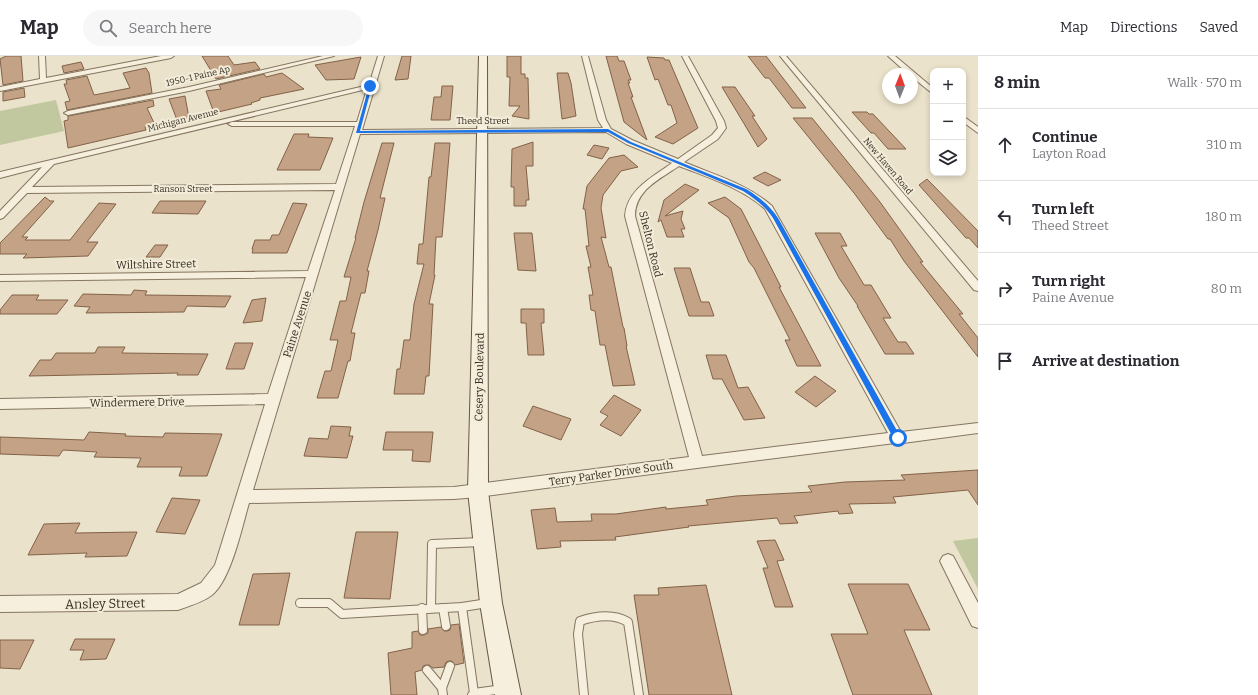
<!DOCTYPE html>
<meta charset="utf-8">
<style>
:root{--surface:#fff;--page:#f7f7f7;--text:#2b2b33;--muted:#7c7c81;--line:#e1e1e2}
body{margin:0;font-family:Bitter,serif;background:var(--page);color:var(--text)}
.controls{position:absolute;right:12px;top:12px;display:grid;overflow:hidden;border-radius:8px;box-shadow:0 2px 6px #0003}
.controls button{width:36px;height:36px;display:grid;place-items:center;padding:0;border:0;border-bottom:1px solid var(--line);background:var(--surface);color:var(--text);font:20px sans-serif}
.compass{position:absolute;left:882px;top:12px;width:36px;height:36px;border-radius:50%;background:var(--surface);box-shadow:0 2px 6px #0003;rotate:1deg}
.stop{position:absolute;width:12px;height:12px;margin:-9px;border:3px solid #1a73e8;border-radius:50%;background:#fff}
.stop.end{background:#1a73e8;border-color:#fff;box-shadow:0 1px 4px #0008}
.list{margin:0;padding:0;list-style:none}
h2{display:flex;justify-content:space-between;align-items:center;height:52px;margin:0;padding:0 16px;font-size:17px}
h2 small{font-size:13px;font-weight:400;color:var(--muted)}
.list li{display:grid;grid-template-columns:26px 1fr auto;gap:12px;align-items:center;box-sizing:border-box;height:72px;padding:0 16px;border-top:1px solid var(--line)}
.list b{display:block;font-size:15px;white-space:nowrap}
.list p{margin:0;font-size:13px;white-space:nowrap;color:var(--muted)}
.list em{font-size:13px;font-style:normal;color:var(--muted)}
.icon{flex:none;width:22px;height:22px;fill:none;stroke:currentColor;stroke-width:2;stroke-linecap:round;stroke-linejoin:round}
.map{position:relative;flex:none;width:978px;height:639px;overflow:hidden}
header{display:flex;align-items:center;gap:24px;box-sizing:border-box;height:56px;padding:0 20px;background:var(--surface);border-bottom:1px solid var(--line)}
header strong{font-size:19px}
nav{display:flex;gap:22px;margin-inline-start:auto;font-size:14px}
.search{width:280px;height:36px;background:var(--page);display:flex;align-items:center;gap:10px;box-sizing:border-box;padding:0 14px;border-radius:22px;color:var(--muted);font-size:15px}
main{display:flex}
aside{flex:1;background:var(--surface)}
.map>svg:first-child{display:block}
.green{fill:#c1c79f}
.building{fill:#c4a285;stroke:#826249}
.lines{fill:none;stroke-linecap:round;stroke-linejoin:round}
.lane-casing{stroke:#857561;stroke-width:10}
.street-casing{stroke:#857561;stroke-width:2}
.secondary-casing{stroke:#675744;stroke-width:2}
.lane{stroke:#f6efdd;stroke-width:8}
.street{fill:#f6efdd;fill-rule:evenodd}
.secondary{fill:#f6efdd;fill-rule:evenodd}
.route{fill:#1a73e8}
.labels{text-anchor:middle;stroke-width:4;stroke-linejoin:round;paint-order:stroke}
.far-street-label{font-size:9px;fill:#372d22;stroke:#f2ecd9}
.street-label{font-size:11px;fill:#372d22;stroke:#f2ecd9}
.near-street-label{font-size:13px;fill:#372d22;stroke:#f2ecd9}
</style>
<header>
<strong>Map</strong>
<div class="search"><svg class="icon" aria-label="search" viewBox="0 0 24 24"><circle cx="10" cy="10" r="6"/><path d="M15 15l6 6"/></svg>Search here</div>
<nav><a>Map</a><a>Directions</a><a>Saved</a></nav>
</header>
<main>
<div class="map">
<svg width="978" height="639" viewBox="0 0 978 639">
<rect width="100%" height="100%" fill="#eae2ca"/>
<g class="green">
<polygon points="56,44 64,75 0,89 0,55"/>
<polygon points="978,482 978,533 953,485"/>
</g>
<g class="building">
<polygon points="6,0 21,0 23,25 3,29 0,3"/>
<polygon points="202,0 228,0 234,9 255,6 260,13 216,23"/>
<polygon points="402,0 411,0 408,23 395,24"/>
<polygon points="507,0 521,0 521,18 525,18 525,22 528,22 529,63 512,60 520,50 509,50 510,21 507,21"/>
<polygon points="606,0 617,0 619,5 624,5 631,24 628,24 630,27 628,27 633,41 631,41 647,84 624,66"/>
<polygon points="748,0 766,0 806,52 792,52 769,22 765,22"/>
<polygon points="361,1 354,23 326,24 315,9"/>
<polygon points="647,1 664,2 665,4 669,4 698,72 673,88 655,81 677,67 671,49 668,49 658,23 655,24"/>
<polygon points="81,6 84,13 64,17 62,10"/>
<polygon points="146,12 149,17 152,37 67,54 65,46 70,45 64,28 67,28 66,24 87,20 94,39 130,32 123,17"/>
<polygon points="282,17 304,33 260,42 260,44 251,47 252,48 214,57 206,35 221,33 219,29 264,18 266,21"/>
<polygon points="557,17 568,17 571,27 576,60 562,63"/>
<polygon points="442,30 453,30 450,64 431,64 434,41 441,41"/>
<polygon points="722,31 735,31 755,60 752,60 767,83 758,91"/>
<polygon points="24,32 25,41 3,45 3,36"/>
<polygon points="185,40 189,62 177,64 169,43"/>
<polygon points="153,44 154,50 147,52 155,69 145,71 146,74 68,92 64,65 68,64 68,60"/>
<polygon points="852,56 867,56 869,58 873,58 906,93 888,93 874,77 871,77"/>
<polygon points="793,62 812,62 880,146 923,206 920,206 963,258 959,258 978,282 978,301 904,205 890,183 888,183 854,137"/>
<polygon points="294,78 309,78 308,81 333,82 320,114 277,114"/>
<polygon points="533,86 533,110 526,110 529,144 526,144 526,150 514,150 514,131 511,131 512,93"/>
<polygon points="382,87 394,87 380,142 385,142 378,174 367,215 369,215 365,237 361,237 351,277 355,277 350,305 348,305 338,342 317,342 325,315 331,315 338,284 330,284 340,245 346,245 351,221 344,221 356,182 355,182 364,146"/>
<polygon points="435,87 450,87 442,181 436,181 434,219 435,219 429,248 433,248 429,320 426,320 424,338 394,338 397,313 400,313 404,284 410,284 414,248 424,208 417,208 419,188 423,188 429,121 431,121"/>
<polygon points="594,89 609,92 602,103 587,99"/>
<polygon points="624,99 638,111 621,115 603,139 601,152 606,182 601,181 609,211 611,211 623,271 624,272 627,290 626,290 635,329 613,330 605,289 600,289 595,255 591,254 589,239 593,239 588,211 591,211 586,190 589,190 585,153 583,153 587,130 609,102"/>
<polygon points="765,116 781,124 768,130 753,122"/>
<polygon points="927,123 978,175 978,192 969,182 966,182 919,129"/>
<polygon points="685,128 699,134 665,160 683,155 681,163 685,173 681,173 684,181 667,181 661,164 658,166 664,144"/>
<polygon points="45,141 50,145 54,145 22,181 28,181 25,184 70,184 99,147 116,148 87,186 98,186 88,200 23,202 27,198 0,198 0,187"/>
<polygon points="725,141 741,153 781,231 779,231 821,310 797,310 785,284 790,284 754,212 749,206 729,162 708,147"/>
<polygon points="160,145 206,145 198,158 152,157"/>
<polygon points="293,147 307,148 287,197 252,197 253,193 252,193 255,184 270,184 272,179 279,179"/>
<polygon points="514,177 532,177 536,215 518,214"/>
<polygon points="815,177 840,177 847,190 841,190 864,229 871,229 891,262 883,262 898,286 906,286 914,298 885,298 857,250 858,250 839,222"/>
<polygon points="155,189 168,189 160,201 146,201"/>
<polygon points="674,212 690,212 701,246 709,246 714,260 689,260"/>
<polygon points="134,234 147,235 145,239 231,240 225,251 187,250 184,256 86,257 90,251 74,250 83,238 131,239"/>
<polygon points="12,239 39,239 36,244 68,244 57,258 0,258 0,254"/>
<polygon points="266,242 262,265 243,267 252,244"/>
<polygon points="521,253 544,253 544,267 541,267 544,299 528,299 526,267 521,267"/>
<polygon points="235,287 253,287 244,313 226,313"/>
<polygon points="98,291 125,291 122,297 208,298 198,319 177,319 178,317 29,320 40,304 51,304 56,297 95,297"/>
<polygon points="706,299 726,299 738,332 748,331 765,362 744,364 722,323 713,323"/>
<polygon points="815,320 836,335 816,351 795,336"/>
<polygon points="614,339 641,354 621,380 600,369 608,360 600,356"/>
<polygon points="533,350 571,363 561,384 523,370"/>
<polygon points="331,370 351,371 349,380 353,380 347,402 304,400 309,382 328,383"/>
<polygon points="89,376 126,378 125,380 163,381 165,377 222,378 207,420 179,420 182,411 137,411 141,402 94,401 97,396 63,394 59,400 0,398 0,381 84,384"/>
<polygon points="386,376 433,376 430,406 412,405 413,394 383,394"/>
<polygon points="978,414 978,449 968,434 893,441 896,447 849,448 853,457 839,458 838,455 794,460 798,467 780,468 777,462 688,470 689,471 615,481 616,484 560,485 561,491 537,493 531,454 555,452 557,466 592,465 591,458 616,458 666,451 666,453 708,449 706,444 736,440 812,436 808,430 845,426 905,424 901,419"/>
<polygon points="172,442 200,444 185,478 156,476"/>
<polygon points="80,467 75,477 137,476 127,500 85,501 87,497 28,499 44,468"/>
<polygon points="356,476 398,476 390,543 344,542"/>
<polygon points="775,484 784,504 777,505 793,551 775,551 763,512 768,512 757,485"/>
<polygon points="290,517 279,569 239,569 253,518"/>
<polygon points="848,528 908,528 930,574 904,574 932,639 853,639 831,578 868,578"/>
<polygon points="706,529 732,639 649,639 634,539 659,539 658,532"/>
<polygon points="459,568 464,607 455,609 452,605 449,605 446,606 444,611 433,612 429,609 426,609 423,610 422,614 415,616 417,639 391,639 388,597 412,592 412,576 418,575 420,579 424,579 428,577 428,573 441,571 444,575 447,575 450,574 451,569"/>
<polygon points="75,583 115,583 106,603 80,604 84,594 70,594"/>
<polygon points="0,584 34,584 20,613 0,612"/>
</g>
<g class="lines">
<g class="lane-casing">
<g id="lane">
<polyline points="300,547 329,547 342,558 462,551 488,547"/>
<polyline points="462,551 474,637 472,639"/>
<polyline points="422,552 423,574"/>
<polyline points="431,552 432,488 482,486"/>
<polyline points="443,552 446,570"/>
<polyline points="427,614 442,632"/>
<polyline points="474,637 503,633"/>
<polyline points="443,639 442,632 450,610"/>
<path d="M584 639 578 578 580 565C595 560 613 557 628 566L639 639"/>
</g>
</g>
<g class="street-casing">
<g id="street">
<polygon points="39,0 45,0 46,22 161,0 174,0 171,2 0,35 0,31 40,23"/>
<polygon points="323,0 334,0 189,35 68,59 64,57 68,55 189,31"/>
<path d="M378 0H384L362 74 603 72 598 64 582 0H588L606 64 611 73 632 84 678 103 712 79 718 72 716 65 682 0H688L724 65 726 72 718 83 684 106C714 119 748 128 772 150L901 376 978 367V377L903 387 898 388 895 387 697 412 478 441 454 443 249 447C242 471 231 524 212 539 203 546 189 550 178 554L0 556V540L178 538 201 527 215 509 265 348 0 353V343L268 338 306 221 0 225V219L308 215 335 134 27 137 3 162 0 163V155L42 111 0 122V116L369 29ZM367 33 357 66H232L228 68 232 70H355L336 128 32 131 54 108ZM606 76 626 88 672 107C653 121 627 133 625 160L689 401 454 431 253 434 360 78ZM679 110C709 122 742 132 765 153L888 377 702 400 635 160C635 134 660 123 679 110Z"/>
<polygon points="780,0 786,0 978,225 978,235 974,234"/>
<polygon points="888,0 895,0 933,32 933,38 912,21 912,18 908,18"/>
<polygon points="963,60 978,71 978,77 963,66"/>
<polygon points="948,498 953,500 978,547 978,572 972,570 940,505 943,500"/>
</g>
</g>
<g class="secondary-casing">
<polygon id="secondary" points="479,0 487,0 488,435 502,547 521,639 495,639 480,547 468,435"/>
</g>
<use href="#lane" class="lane"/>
<use href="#street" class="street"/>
<use href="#secondary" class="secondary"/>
</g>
<path class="route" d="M370 29 372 30 360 75 608 73 631 86 746 133C759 141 769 149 778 162L900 380V385H895L773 162C765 150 755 143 743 135L628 87 608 76 356 77 369 30Z"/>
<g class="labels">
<g class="far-street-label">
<text transform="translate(198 20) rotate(-13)" y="3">1950-1 Paine Ap</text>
<text transform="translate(183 64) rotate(-14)" y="3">Michigan Avenue</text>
<text x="483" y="68">Theed Street</text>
<text transform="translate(888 110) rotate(50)" y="3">New Haven Road</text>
<text x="183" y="136">Ranson Street</text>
</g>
<g class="street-label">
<text transform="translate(651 188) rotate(76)" y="4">Shelton Road</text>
<text transform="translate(156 208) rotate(-1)" y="4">Wiltshire Street</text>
<text transform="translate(297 268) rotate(-72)" y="4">Paine Avenue</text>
<text transform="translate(479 321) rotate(-89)" y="4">Cesery Boulevard</text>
<text transform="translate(137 346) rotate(-1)" y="4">Windermere Drive</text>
<text transform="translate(611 417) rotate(-8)" y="4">Terry Parker Drive South</text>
</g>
<g class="near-street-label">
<text transform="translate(105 547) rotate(-1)" y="5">Ansley Street</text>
</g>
</g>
</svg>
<div class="controls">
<button>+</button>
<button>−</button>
<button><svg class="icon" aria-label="layers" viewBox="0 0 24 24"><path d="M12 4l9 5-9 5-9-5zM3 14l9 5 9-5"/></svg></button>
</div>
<svg class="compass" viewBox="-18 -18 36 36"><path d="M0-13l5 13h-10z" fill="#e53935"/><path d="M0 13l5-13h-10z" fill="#7c7c81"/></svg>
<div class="stop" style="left:898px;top:382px"></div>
<div class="stop end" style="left:370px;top:30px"></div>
</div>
<aside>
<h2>8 min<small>Walk · 570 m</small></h2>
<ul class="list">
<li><svg class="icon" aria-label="ahead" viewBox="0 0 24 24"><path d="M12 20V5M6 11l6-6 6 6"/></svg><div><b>Continue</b><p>Layton Road</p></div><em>310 m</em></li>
<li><svg class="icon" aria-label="left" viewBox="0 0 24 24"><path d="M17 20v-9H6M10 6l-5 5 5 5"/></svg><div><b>Turn left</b><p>Theed Street</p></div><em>180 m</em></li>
<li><svg class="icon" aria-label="right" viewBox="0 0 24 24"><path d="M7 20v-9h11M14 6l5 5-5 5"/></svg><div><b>Turn right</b><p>Paine Avenue</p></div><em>80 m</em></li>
<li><svg class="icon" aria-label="arrive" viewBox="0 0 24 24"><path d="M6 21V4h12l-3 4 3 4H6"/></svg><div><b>Arrive at destination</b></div></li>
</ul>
</aside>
</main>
